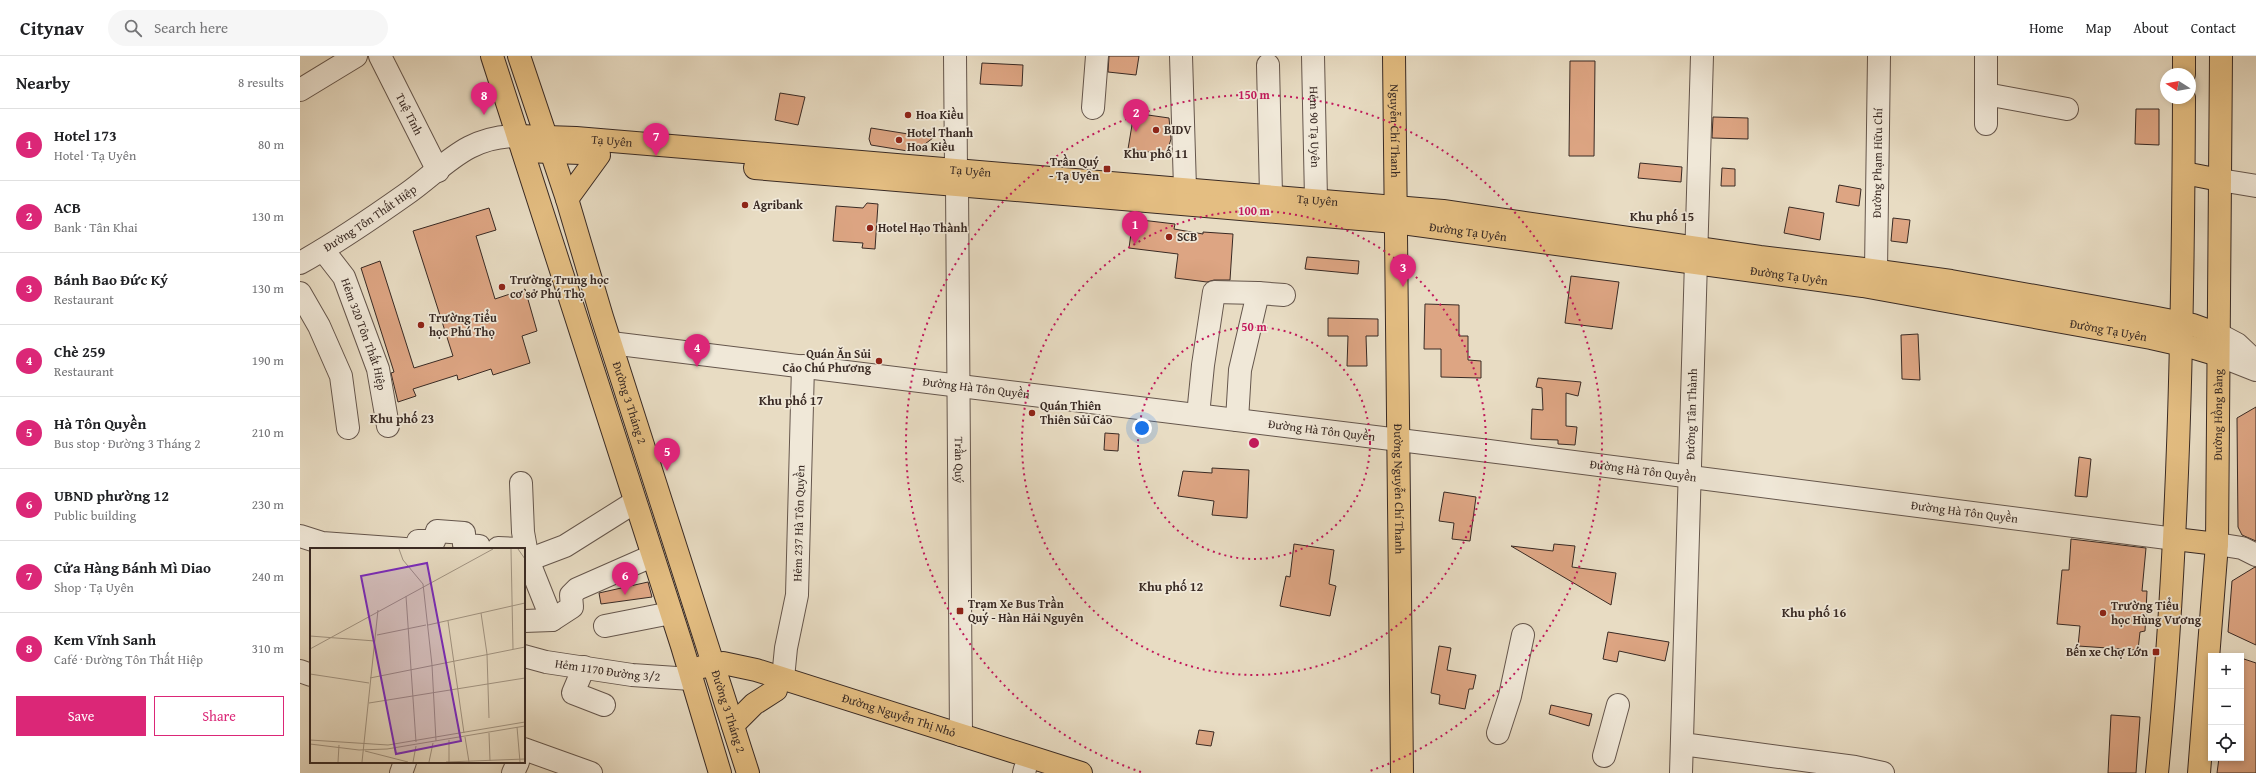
<!DOCTYPE html>
<meta charset="utf-8">
<style>
:root{--surface:#fff;--page:#f6f6f6;--text:#202124;--muted:#757577;--line:#e0e0e0;--accent:#db2777}
body{margin:0;font-family:"Gentium Book Plus",serif;background:var(--page);color:var(--text)}
.controls{position:absolute;right:12px;bottom:12px;display:grid;overflow:hidden;border-radius:0px;box-shadow:0 2px 6px #0003}
.controls button{width:36px;height:36px;display:grid;place-items:center;padding:0;border:0;border-bottom:1px solid var(--line);background:var(--surface);color:var(--text);font:20px sans-serif}
.compass{position:absolute;left:1860px;top:12px;width:36px;height:36px;border-radius:50%;background:var(--surface);box-shadow:0 2px 6px #0003;rotate:281deg}
.you{position:absolute;left:842px;top:372px;width:14px;height:14px;margin:-10px;border:3px solid #fff;border-radius:50%;background:#1a73e8;box-shadow:0 0 0 6px #1a73e833}
.badge{display:grid;place-items:center;width:26px;height:26px;border-radius:50%;background:var(--accent);color:#fff;font-size:13px;font-weight:700}
.pin{position:absolute;translate:-50% -33px;filter:drop-shadow(0 1px 2px #0008)}
.pin::after{content:'';position:absolute;top:21px;width:14px;height:12px;background:inherit;clip-path:polygon(0 0,100% 0,50% 100%)}
.list{margin:0;padding:0;list-style:none}
h2{display:flex;justify-content:space-between;align-items:center;height:52px;margin:0;padding:0 16px;font-size:17px}
h2 small{font-size:13px;font-weight:400;color:var(--muted)}
.list li{display:grid;grid-template-columns:26px 1fr auto;gap:12px;align-items:center;box-sizing:border-box;height:72px;padding:0 16px;border-top:1px solid var(--line)}
.list b{display:block;font-size:15px;white-space:nowrap}
.list p{margin:0;font-size:13px;white-space:nowrap;color:var(--muted)}
.list em{font-size:13px;font-style:normal;color:var(--muted)}
.actions{display:flex;gap:8px;padding:12px 16px}
.actions a{flex:1;padding:9px 0;border:1px solid var(--accent);border-radius:0px;text-align:center;font-size:14px;color:var(--accent)}
.actions .main{background:var(--accent);color:#fff}
.icon{flex:none;width:22px;height:22px;fill:none;stroke:currentColor;stroke-width:2;stroke-linecap:round;stroke-linejoin:round}
.map{position:relative;flex:none;width:1956px;height:717px;overflow:hidden}
header{display:flex;align-items:center;gap:24px;box-sizing:border-box;height:56px;padding:0 20px;background:var(--surface);border-bottom:1px solid var(--line)}
header strong{font-size:19px}
nav{display:flex;gap:22px;margin-inline-start:auto;font-size:14px}
.search{width:280px;height:36px;background:var(--page);display:flex;align-items:center;gap:10px;box-sizing:border-box;padding:0 14px;border-radius:22px;color:var(--muted);font-size:15px}
main{display:flex}
aside{flex:1;background:var(--surface)}
.map>svg:first-child{display:block}
.building{fill:#dda583;stroke:#392a24}
.lines{fill:none;stroke-linecap:round;stroke-linejoin:round}
.minor-casing{stroke:#65564c;stroke-width:24}
.major-casing{stroke:#392a24;stroke-width:24}
.minor{stroke:#f0e8d8;stroke-width:22}
.major{stroke:#e4be82;stroke-width:22}
.ring{fill:none;stroke:#c2185b;stroke-width:2;stroke-dasharray:2 4}
.poi-dot{fill:#8f2418;stroke:#f0e8d8;stroke-width:1.5}
.labels{text-anchor:middle;stroke-width:3.5;stroke-linejoin:round;paint-order:stroke}
.street-label{font-size:12px;fill:#392a24;stroke:#f0e8d8}
.poi-label{font-size:12px;font-weight:bold;fill:#392a24;stroke:#f0e8d8;text-anchor:start}
.neighbourhood-label{font-size:13px;font-weight:bold;fill:#392a24;stroke:#f0e8d8}
.inset-road{fill:none;stroke:#a29583;stroke-width:1}
.view{fill:#7b2cbf;fill-opacity:0.15;stroke:#7b2cbf;stroke-width:2}
.inset-edge{fill:none;stroke:#392a24;stroke-width:2}
.centre{fill:#c2185b;stroke:#f0e8d8;stroke-width:2}
.ring-label{font-size:12px;text-anchor:middle;font-weight:bold;fill:#c2185b;stroke:#f0e8d8;stroke-width:3.5;stroke-linejoin:round;paint-order:stroke}
</style>
<header>
<strong>Citynav</strong>
<div class="search"><svg class="icon" aria-label="search" viewBox="0 0 24 24"><circle cx="10" cy="10" r="6"/><path d="M15 15l6 6"/></svg>Search here</div>
<nav><a>Home</a><a>Map</a><a>About</a><a>Contact</a></nav>
</header>
<main>
<aside>
<h2>Nearby<small>8 results</small></h2>
<ul class="list">
<li><span class="badge">1</span><div><b>Hotel 173</b><p>Hotel · Tạ Uyên</p></div><em>80 m</em></li>
<li><span class="badge">2</span><div><b>ACB</b><p>Bank · Tân Khai</p></div><em>130 m</em></li>
<li><span class="badge">3</span><div><b>Bánh Bao Đức Ký</b><p>Restaurant</p></div><em>130 m</em></li>
<li><span class="badge">4</span><div><b>Chè 259</b><p>Restaurant</p></div><em>190 m</em></li>
<li><span class="badge">5</span><div><b>Hà Tôn Quyền</b><p>Bus stop · Đường 3 Tháng 2</p></div><em>210 m</em></li>
<li><span class="badge">6</span><div><b>UBND phường 12</b><p>Public building</p></div><em>230 m</em></li>
<li><span class="badge">7</span><div><b>Cửa Hàng Bánh Mì Diao</b><p>Shop · Tạ Uyên</p></div><em>240 m</em></li>
<li><span class="badge">8</span><div><b>Kem Vĩnh Sanh</b><p>Café · Đường Tôn Thất Hiệp</p></div><em>310 m</em></li>
</ul>
<div class="actions"><a class="main">Save</a><a>Share</a></div>
</aside>
<div class="map">
<svg width="1956" height="717" viewBox="0 0 1956 717">
<rect width="100%" height="100%" fill="#e8dcc3"/>
<filter id="stains"><feTurbulence type="fractalNoise" baseFrequency=".005" numOctaves="4"/><feColorMatrix values="0 0 0 0 .2 0 0 0 0 .09 0 0 0 0 .02 0 0 0 .5 -.17"/></filter>
<radialGradient id="worn" r=".72"><stop offset=".6" stop-color="#630" stop-opacity="0"/><stop offset="1" stop-color="#630" stop-opacity=".3"/></radialGradient>
<g class="building">
<polygon points="809,0 839,0 836,19 808,16"/>
<polygon points="1270,5 1295,5 1294,100 1269,100"/>
<polygon points="682,7 723,9 722,30 680,28"/>
<polygon points="480,37 505,41 498,69 475,64"/>
<polygon points="1836,53 1859,53 1859,89 1835,88"/>
<polygon points="834,57 869,62 871,83 867,96 863,98 828,93"/>
<polygon points="1413,61 1448,62 1448,83 1412,82"/>
<polygon points="571,72 633,82 614,96 571,89 569,83"/>
<polygon points="1340,107 1382,111 1381,126 1338,122"/>
<polygon points="1422,112 1435,113 1435,130 1421,130"/>
<polygon points="1539,129 1561,133 1559,150 1536,146"/>
<polygon points="567,147 578,148 575,193 562,192 563,187 533,185 536,150 563,152"/>
<polygon points="1489,151 1524,157 1520,184 1484,177"/>
<polygon points="189,152 196,174 176,180 195,243 225,233 237,275 222,280 230,307 193,319 191,313 158,324 157,319 113,333 116,340 98,346 91,317 94,316 61,212 80,205 114,312 153,300 113,175"/>
<polygon points="1593,162 1610,164 1607,187 1591,185"/>
<polygon points="833,163 875,168 874,173 903,178 903,176 933,178 930,224 914,224 907,226 875,222 878,198 829,192"/>
<polygon points="1007,201 1059,205 1058,218 1005,213"/>
<polygon points="1271,220 1319,226 1312,273 1265,267"/>
<polygon points="1125,248 1159,249 1159,280 1168,280 1168,304 1181,305 1181,322 1141,321 1141,293 1124,293"/>
<polygon points="1028,262 1078,263 1078,280 1066,280 1067,310 1047,310 1048,280 1028,280"/>
<polygon points="1618,278 1620,324 1602,323 1601,279"/>
<polygon points="1238,322 1281,326 1278,340 1266,337 1266,370 1277,371 1275,389 1258,388 1258,384 1231,383 1232,353 1243,354 1242,332 1236,331"/>
<polygon points="1956,351 1956,485 1942,479 1938,471 1937,362"/>
<polygon points="805,377 819,378 818,395 804,394"/>
<polygon points="1779,401 1791,403 1787,441 1775,440"/>
<polygon points="912,412 949,414 947,462 912,459 914,445 878,440 883,415 912,417"/>
<polygon points="1144,436 1176,441 1170,485 1152,483 1154,467 1139,465"/>
<polygon points="1771,483 1846,492 1842,535 1847,535 1845,575 1840,576 1838,594 1778,590 1780,570 1757,568 1762,514 1769,514"/>
<polygon points="994,488 1034,494 1029,528 1036,530 1030,560 980,550 986,520 990,521"/>
<polygon points="1254,488 1275,490 1272,511 1316,517 1311,549 1211,490 1253,495"/>
<polygon points="1955,511 1956,511 1956,589 1928,576 1932,525"/>
<polygon points="348,526 352,541 301,548 299,537"/>
<polygon points="1308,576 1369,586 1365,605 1319,595 1317,606 1303,603"/>
<polygon points="1139,590 1151,592 1147,614 1176,619 1173,633 1169,633 1165,653 1139,648 1140,639 1131,637"/>
<polygon points="1941,602 1956,607 1956,717 1917,717 1919,702 1941,702"/>
<polygon points="1251,649 1292,658 1289,670 1249,658"/>
<polygon points="1811,659 1840,661 1836,717 1808,717"/>
<polygon points="899,674 914,676 911,690 896,688"/>
</g>
<g class="lines">
<g class="minor-casing">
<g id="minor">
<path id="s1" d="M80 0 138 115"/>
<polyline points="655,0 656,113"/>
<polyline points="881,0 885,132"/>
<path id="s2" d="M1013 0 1016 143"/>
<polyline points="1686,0 1686,68"/>
<polyline points="968,9 971,139"/>
<polyline points="0,34 56,0"/>
<polyline points="1686,38 1767,53"/>
<polyline points="793,52 797,0"/>
<polyline points="1920,124 1956,130"/>
<path id="s3" d="M657 129 661 679"/>
<path id="s4" d="M23 194 44 221 78 313 88 370"/>
<path id="s5" d="M0 207C36 187 71 163 105 139 145 111 165 80 218 80"/>
<path id="s6" d="M1576 214 1579 0"/>
<polyline points="0,237 19,270 41,320 48,372"/>
<polyline points="1918,278 1937,288 1956,306"/>
<path id="s7" d="M311 287 1189 395 1875 483"/>
<polyline points="1918,299 1956,314"/>
<polyline points="898,359 903,309 914,236 958,237"/>
<polyline points="937,364 940,314 958,237 984,239"/>
<polyline points="221,427 223,476 228,504 252,564"/>
<polyline points="0,480 22,487 105,493"/>
<polyline points="1917,488 1942,492 1956,499"/>
<polyline points="198,492 221,493"/>
<polyline points="116,493 118,485 134,485 137,475 164,477 164,489 179,490 180,493"/>
<polyline points="224,503 228,504 265,490 335,446"/>
<polyline points="224,565 252,564 272,551 271,539 277,533 352,500"/>
<polyline points="305,570 371,557"/>
<path id="s8" d="M224 600 246 606 332 619 391 623"/>
<polyline points="284,611 273,637 304,649"/>
<polyline points="0,615 11,619"/>
<path id="s9" d="M483 622 486 592 497 539 503 310"/>
<polyline points="1198,677 1210,640 1223,579"/>
<polyline points="1382,688 1555,711 1583,717"/>
<polyline points="224,693 291,717"/>
<polyline points="1304,700 1318,649"/>
<polyline points="101,717 105,706"/>
<polyline points="213,717 218,706"/>
<polyline points="724,717 725,713"/>
<path id="s10" d="M1381 717 1402 0"/>
</g>
</g>
<g class="major-casing">
<g id="major">
<polyline points="192,0 382,590 420,717"/>
<path id="s11" d="M219 0 267 143 302 261 448 717"/>
<path id="s12" d="M1094 0 1102 717"/>
<polyline points="1884,18 1884,0"/>
<path id="s13" d="M218 80 276 82 1143 155 1460 201 1564 213 1651 225 1852 261 1893 269 1918 278"/>
<polyline points="223,95 281,97"/>
<path id="s14" d="M455 112 1095 166 1563 230 1851 282 1891 291 1918 299"/>
<polyline points="1884,117 1920,124"/>
<polyline points="267,143 299,99"/>
<polyline points="1875,483 1917,488"/>
<path id="s15" d="M402 611 423 607 456 614 781 717"/>
<polyline points="433,669 454,648 476,634"/>
<path d="M1857 717C1879 493 1883 267 1884 42"/>
<path id="s16" d="M1899 717 1917 488 1921 0"/>
</g>
</g>
<use href="#minor" class="minor"/>
<use href="#major" class="major"/>
</g>
<g class="ring">
<circle cx="954" cy="387" r="116"/>
<circle cx="954" cy="387" r="232"/>
<path d="M841 716A348 348 0 1 1 1067 716"/>
</g>
<g class="poi-dot">
<circle cx="608" cy="59" r="4"/>
<circle cx="856" cy="74" r="4"/>
<circle cx="599" cy="84" r="4"/>
<rect x="803" y="109" width="8" height="8" rx="2"/>
<circle cx="445" cy="149" r="4"/>
<circle cx="570" cy="172" r="4"/>
<circle cx="869" cy="181" r="4"/>
<circle cx="202" cy="231" r="4"/>
<circle cx="121" cy="269" r="4"/>
<circle cx="579" cy="305" r="4"/>
<circle cx="732" cy="357" r="4"/>
<rect x="656" y="551" width="8" height="8" rx="2"/>
<circle cx="1803" cy="557" r="4"/>
<rect x="1852" y="592" width="8" height="8" rx="2"/>
</g>
<g class="labels">
<g class="street-label">
<text dy="4" stroke="none"><textPath href="#s1" startOffset="65">Tuệ Tĩnh</textPath></text>
<text dy="4" stroke="none"><textPath href="#s2" startOffset="71">Hẻm 90 Tạ Uyên</textPath></text>
<text dy="4" stroke="none"><textPath href="#s12" startOffset="75">Nguyễn Chí Thanh</textPath></text>
<text dy="4" stroke="none"><textPath href="#s13" startOffset="94">Tạ Uyên</textPath></text>
<text dy="4" stroke="none"><textPath href="#s6" startOffset="107">Đường Phạm Hữu Chí</textPath></text>
<text dy="4" stroke="none"><textPath href="#s13" startOffset="454">Tạ Uyên</textPath></text>
<text dy="4" stroke="none"><textPath href="#s13" startOffset="802">Tạ Uyên</textPath></text>
<text dy="4" stroke="none"><textPath href="#s5" startOffset="83">Đường Tôn Thất Hiệp</textPath></text>
<text dy="4" stroke="none"><textPath href="#s14" startOffset="716">Đường Tạ Uyên</textPath></text>
<text dy="4" stroke="none"><textPath href="#s14" startOffset="1040">Đường Tạ Uyên</textPath></text>
<text dy="4" stroke="none"><textPath href="#s14" startOffset="1364">Đường Tạ Uyên</textPath></text>
<text dy="4" stroke="none"><textPath href="#s4" startOffset="95">Hẻm 320 Tôn Thất Hiệp</textPath></text>
<text dy="4" stroke="none"><textPath href="#s7" startOffset="368">Đường Hà Tôn Quyền</textPath></text>
<text dy="4" stroke="none"><textPath href="#s11" startOffset="364">Đường 3 Tháng 2</textPath></text>
<text dy="4" stroke="none"><textPath href="#s10" startOffset="359">Đường Tân Thành</textPath></text>
<text dy="4" stroke="none"><textPath href="#s16" startOffset="359">Đường Hồng Bàng</textPath></text>
<text dy="4" stroke="none"><textPath href="#s7" startOffset="716">Đường Hà Tôn Quyền</textPath></text>
<text dy="4" stroke="none"><textPath href="#s3" startOffset="275">Trần Quý</textPath></text>
<text dy="4" stroke="none"><textPath href="#s7" startOffset="1040">Đường Hà Tôn Quyền</textPath></text>
<text dy="4" stroke="none"><textPath href="#s12" startOffset="433">Đường Nguyễn Chí Thanh</textPath></text>
<text dy="4" stroke="none"><textPath href="#s7" startOffset="1364">Đường Hà Tôn Quyền</textPath></text>
<text dy="4" stroke="none"><textPath href="#s9" startOffset="156">Hẻm 237 Hà Tôn Quyền</textPath></text>
<text dy="4" stroke="none"><textPath href="#s8" startOffset="85">Hẻm 1170 Đường 3/2</textPath></text>
<text dy="4" stroke="none"><textPath href="#s11" startOffset="688">Đường 3 Tháng 2</textPath></text>
<text dy="4" stroke="none"><textPath href="#s15" startOffset="205">Đường Nguyễn Thị Nhỏ</textPath></text>
</g>
<g class="poi-label">
<text x="616" y="63">Hoa Kiều</text>
<text x="864" y="78">BIDV</text>
<text x="607" y="81">Hotel Thanh<tspan x="607" dy="14">Hoa Kiều</tspan></text>
<text x="799" y="110" text-anchor="end">Trần Quý<tspan x="799" dy="14">- Tạ Uyên</tspan></text>
<text x="453" y="153">Agribank</text>
<text x="578" y="176">Hotel Hạo Thành</text>
<text x="877" y="185">SCB</text>
<text x="210" y="228">Trường Trung học<tspan x="210" dy="14">cơ sở Phú Thọ</tspan></text>
<text x="129" y="266">Trường Tiểu<tspan x="129" dy="14">học Phú Thọ</tspan></text>
<text x="571" y="302" text-anchor="end">Quán Ăn Sủi<tspan x="571" dy="14">Cảo Chú Phương</tspan></text>
<text x="740" y="354">Quán Thiên<tspan x="740" dy="14">Thiên Sủi Cảo</tspan></text>
<text x="668" y="552">Trạm Xe Bus Trần<tspan x="668" dy="14">Quý - Hàn Hải Nguyên</tspan></text>
<text x="1811" y="554">Trường Tiểu<tspan x="1811" dy="14">học Hùng Vương</tspan></text>
<text x="1848" y="600" text-anchor="end">Bến xe Chợ Lớn</text>
</g>
<g class="neighbourhood-label">
<text x="856" y="102">Khu phố 11</text>
<text x="1362" y="165">Khu phố 15</text>
<text x="491" y="349">Khu phố 17</text>
<text x="102" y="367">Khu phố 23</text>
<text x="871" y="535">Khu phố 12</text>
<text x="1514" y="561">Khu phố 16</text>
</g>
</g>
<g transform="translate(10 492)">
<rect width="215" height="215" fill="#e8dcc3"/>
<path class="inset-road" d="M89 1 93 12 113 36M201 1 203 101M208 1 215 11M113 36 122 117 126 193M96 48 106 194M171 65 177 106 179 170M138 73 154 185M118 77 215 55M67 87 116 77M0 88 65 93M0 101 183 1M0 126 59 135M60 130 215 99M59 155 215 130M207 179 210 214M179 185 180 213M155 189 159 214M0 192 78 197 215 174M139 192V214M0 196 49 202 77 201 215 178M55 203 98 214M28 214 29 197M52 214 68 62M103 214 106 198M119 214 123 195M136 214 215 211"/>
<path class="view" d="M117 15 151 193 86 206 51 28Z"/>
<rect width="215" height="215" class="inset-edge"/>
</g>
<circle cx="954" cy="387" r="6" class="centre"/>
<g class="ring-label">
<text x="954" y="43">150 m</text>
<text x="954" y="159">100 m</text>
<text x="954" y="275">50 m</text>
</g>
<rect width="100%" height="100%" filter="url(#stains)"/>
<rect width="100%" height="100%" fill="url(#worn)"/>
</svg>
<div class="controls">
<button>+</button>
<button>−</button>
<button><svg class="icon" aria-label="locate" viewBox="0 0 24 24"><circle cx="12" cy="12" r="6"/><path d="M12 2v4M12 18v4M2 12h4M18 12h4"/></svg></button>
</div>
<svg class="compass" viewBox="-18 -18 36 36"><path d="M0-13l5 13h-10z" fill="#e53935"/><path d="M0 13l5-13h-10z" fill="#757577"/></svg>
<div class="you"></div>
<div class="pin badge" style="left:835px;top:188px">1</div>
<div class="pin badge" style="left:836px;top:76px">2</div>
<div class="pin badge" style="left:1103px;top:231px">3</div>
<div class="pin badge" style="left:397px;top:311px">4</div>
<div class="pin badge" style="left:367px;top:415px">5</div>
<div class="pin badge" style="left:325px;top:539px">6</div>
<div class="pin badge" style="left:356px;top:100px">7</div>
<div class="pin badge" style="left:184px;top:59px">8</div>
</div>
</main>
